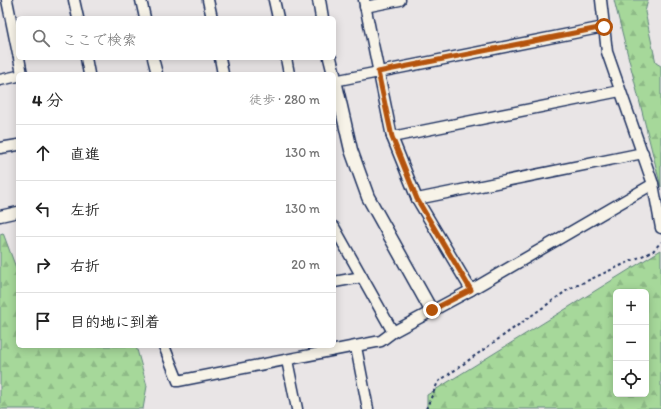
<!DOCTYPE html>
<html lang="ja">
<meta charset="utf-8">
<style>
:root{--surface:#fff;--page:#f6f6f6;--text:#222;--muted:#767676;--line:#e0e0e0}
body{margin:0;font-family:Itim,"Klee One",sans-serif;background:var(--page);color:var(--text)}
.controls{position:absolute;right:12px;bottom:12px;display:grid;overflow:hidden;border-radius:6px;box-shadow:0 2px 10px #0003}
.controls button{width:36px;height:36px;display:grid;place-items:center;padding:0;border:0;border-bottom:1px solid var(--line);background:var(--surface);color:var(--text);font:20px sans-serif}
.stop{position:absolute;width:12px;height:12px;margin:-9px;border:3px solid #b45309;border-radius:50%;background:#fff}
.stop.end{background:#b45309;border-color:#fff;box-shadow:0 1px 4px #0008}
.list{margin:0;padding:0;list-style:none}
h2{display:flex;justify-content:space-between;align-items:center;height:52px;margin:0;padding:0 16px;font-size:17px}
h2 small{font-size:13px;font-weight:400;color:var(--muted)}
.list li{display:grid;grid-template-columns:26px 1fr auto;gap:12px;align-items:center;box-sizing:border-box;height:56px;padding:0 16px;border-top:1px solid var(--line)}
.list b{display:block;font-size:15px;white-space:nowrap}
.list em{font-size:13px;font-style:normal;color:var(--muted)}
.icon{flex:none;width:22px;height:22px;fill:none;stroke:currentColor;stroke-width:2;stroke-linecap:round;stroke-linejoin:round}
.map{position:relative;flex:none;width:661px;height:409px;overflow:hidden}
.search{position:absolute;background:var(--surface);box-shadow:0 2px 10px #0003;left:16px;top:16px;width:320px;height:44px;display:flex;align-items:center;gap:10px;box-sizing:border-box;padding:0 14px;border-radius:6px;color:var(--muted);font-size:15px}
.panel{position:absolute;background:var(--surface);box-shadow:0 2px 10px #0003;left:16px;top:72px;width:320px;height:276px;border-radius:6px}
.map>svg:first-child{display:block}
.forest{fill:url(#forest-firs);stroke:#60847c;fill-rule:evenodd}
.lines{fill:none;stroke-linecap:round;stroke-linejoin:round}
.minor-casing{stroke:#1b2f5e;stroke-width:13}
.tertiary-casing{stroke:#1b2f5e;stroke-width:15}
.path{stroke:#1b2f5e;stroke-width:2;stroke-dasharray:3 3;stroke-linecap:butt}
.minor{stroke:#f7f3e8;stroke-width:10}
.tertiary{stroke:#f7f3e8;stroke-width:12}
.route{stroke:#b45309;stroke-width:5}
</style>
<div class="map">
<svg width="661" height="409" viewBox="0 0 661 409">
<defs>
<pattern id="forest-firs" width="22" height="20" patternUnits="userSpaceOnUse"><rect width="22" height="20" fill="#a6d89a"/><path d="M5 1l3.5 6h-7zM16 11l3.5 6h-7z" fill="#8eba87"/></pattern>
</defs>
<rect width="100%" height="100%" fill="#e9e5e6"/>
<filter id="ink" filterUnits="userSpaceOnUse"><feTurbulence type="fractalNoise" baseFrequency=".025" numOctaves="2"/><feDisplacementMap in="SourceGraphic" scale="8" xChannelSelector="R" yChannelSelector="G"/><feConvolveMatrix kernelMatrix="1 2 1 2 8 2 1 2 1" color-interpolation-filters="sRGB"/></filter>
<g filter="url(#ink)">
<g class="forest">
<polygon points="614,0 648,0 645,12 656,63 661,66 661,187"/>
<polygon points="3,233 18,273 18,346 136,346 147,386 143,409 0,409 0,234"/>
<path d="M661 250V409H427V395ZM616 292H646V394H616Z"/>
</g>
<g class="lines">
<g class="minor-casing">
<g id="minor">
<polyline points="7,0 18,54"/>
<polyline points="74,0 78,18"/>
<polyline points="141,0 145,18"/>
<polyline points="208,0 212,18"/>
<polyline points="274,0 278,18"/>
<polyline points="364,0 392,137 417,199 471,290"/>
<polyline points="601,0 607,52 653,184 661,228"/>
<polyline points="365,7 400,0"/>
<polyline points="19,58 22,74"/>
<polyline points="86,58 89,74"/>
<polyline points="153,58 157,74"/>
<polyline points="220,58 223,74"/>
<polyline points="286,58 289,74"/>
<polyline points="0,80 18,76"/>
<polyline points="334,81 604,27"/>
<polyline points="392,137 620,91"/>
<polyline points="0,148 18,145"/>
<polyline points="417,199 643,153"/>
<polyline points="0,216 18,212"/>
<polyline points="334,227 393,332"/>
<polyline points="334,282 362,277"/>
<polyline points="164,346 178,381 381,341 393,332 471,290 653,184"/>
<polyline points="356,347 368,409"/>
<polyline points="287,360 297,409"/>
</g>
</g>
<g class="tertiary-casing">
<g id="tertiary">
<polyline points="319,0 322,18"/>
<polyline points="330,58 334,74"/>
<polyline points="334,76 351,150 368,197 431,310"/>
</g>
</g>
<polyline class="path" points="426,409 438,382 569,289 653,251 661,242"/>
<use href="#minor" class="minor"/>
<use href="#tertiary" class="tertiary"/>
</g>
</g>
<g class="lines" filter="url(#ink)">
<polyline class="route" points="432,310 471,290 417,199 392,137 378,72 604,27"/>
</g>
</svg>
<div class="controls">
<button>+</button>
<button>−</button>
<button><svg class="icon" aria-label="locate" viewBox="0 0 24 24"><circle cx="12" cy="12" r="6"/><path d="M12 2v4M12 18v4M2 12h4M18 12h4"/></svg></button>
</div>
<div class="stop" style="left:604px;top:27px"></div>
<div class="stop end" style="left:432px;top:310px"></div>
<div class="search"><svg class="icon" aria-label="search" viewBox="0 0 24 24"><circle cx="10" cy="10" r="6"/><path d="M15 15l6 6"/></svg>ここで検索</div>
<section class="panel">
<h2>4 分<small>徒歩 · 280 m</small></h2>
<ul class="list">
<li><svg class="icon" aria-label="ahead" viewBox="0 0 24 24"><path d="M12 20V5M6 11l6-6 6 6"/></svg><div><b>直進</b></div><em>130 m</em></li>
<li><svg class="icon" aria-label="left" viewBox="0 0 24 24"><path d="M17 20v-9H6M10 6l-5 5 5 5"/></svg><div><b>左折</b></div><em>130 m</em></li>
<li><svg class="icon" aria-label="right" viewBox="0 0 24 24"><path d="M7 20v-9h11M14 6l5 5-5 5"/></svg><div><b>右折</b></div><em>20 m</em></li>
<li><svg class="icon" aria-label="arrive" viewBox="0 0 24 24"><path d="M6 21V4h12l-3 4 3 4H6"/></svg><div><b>目的地に到着</b></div></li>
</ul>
</section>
</div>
